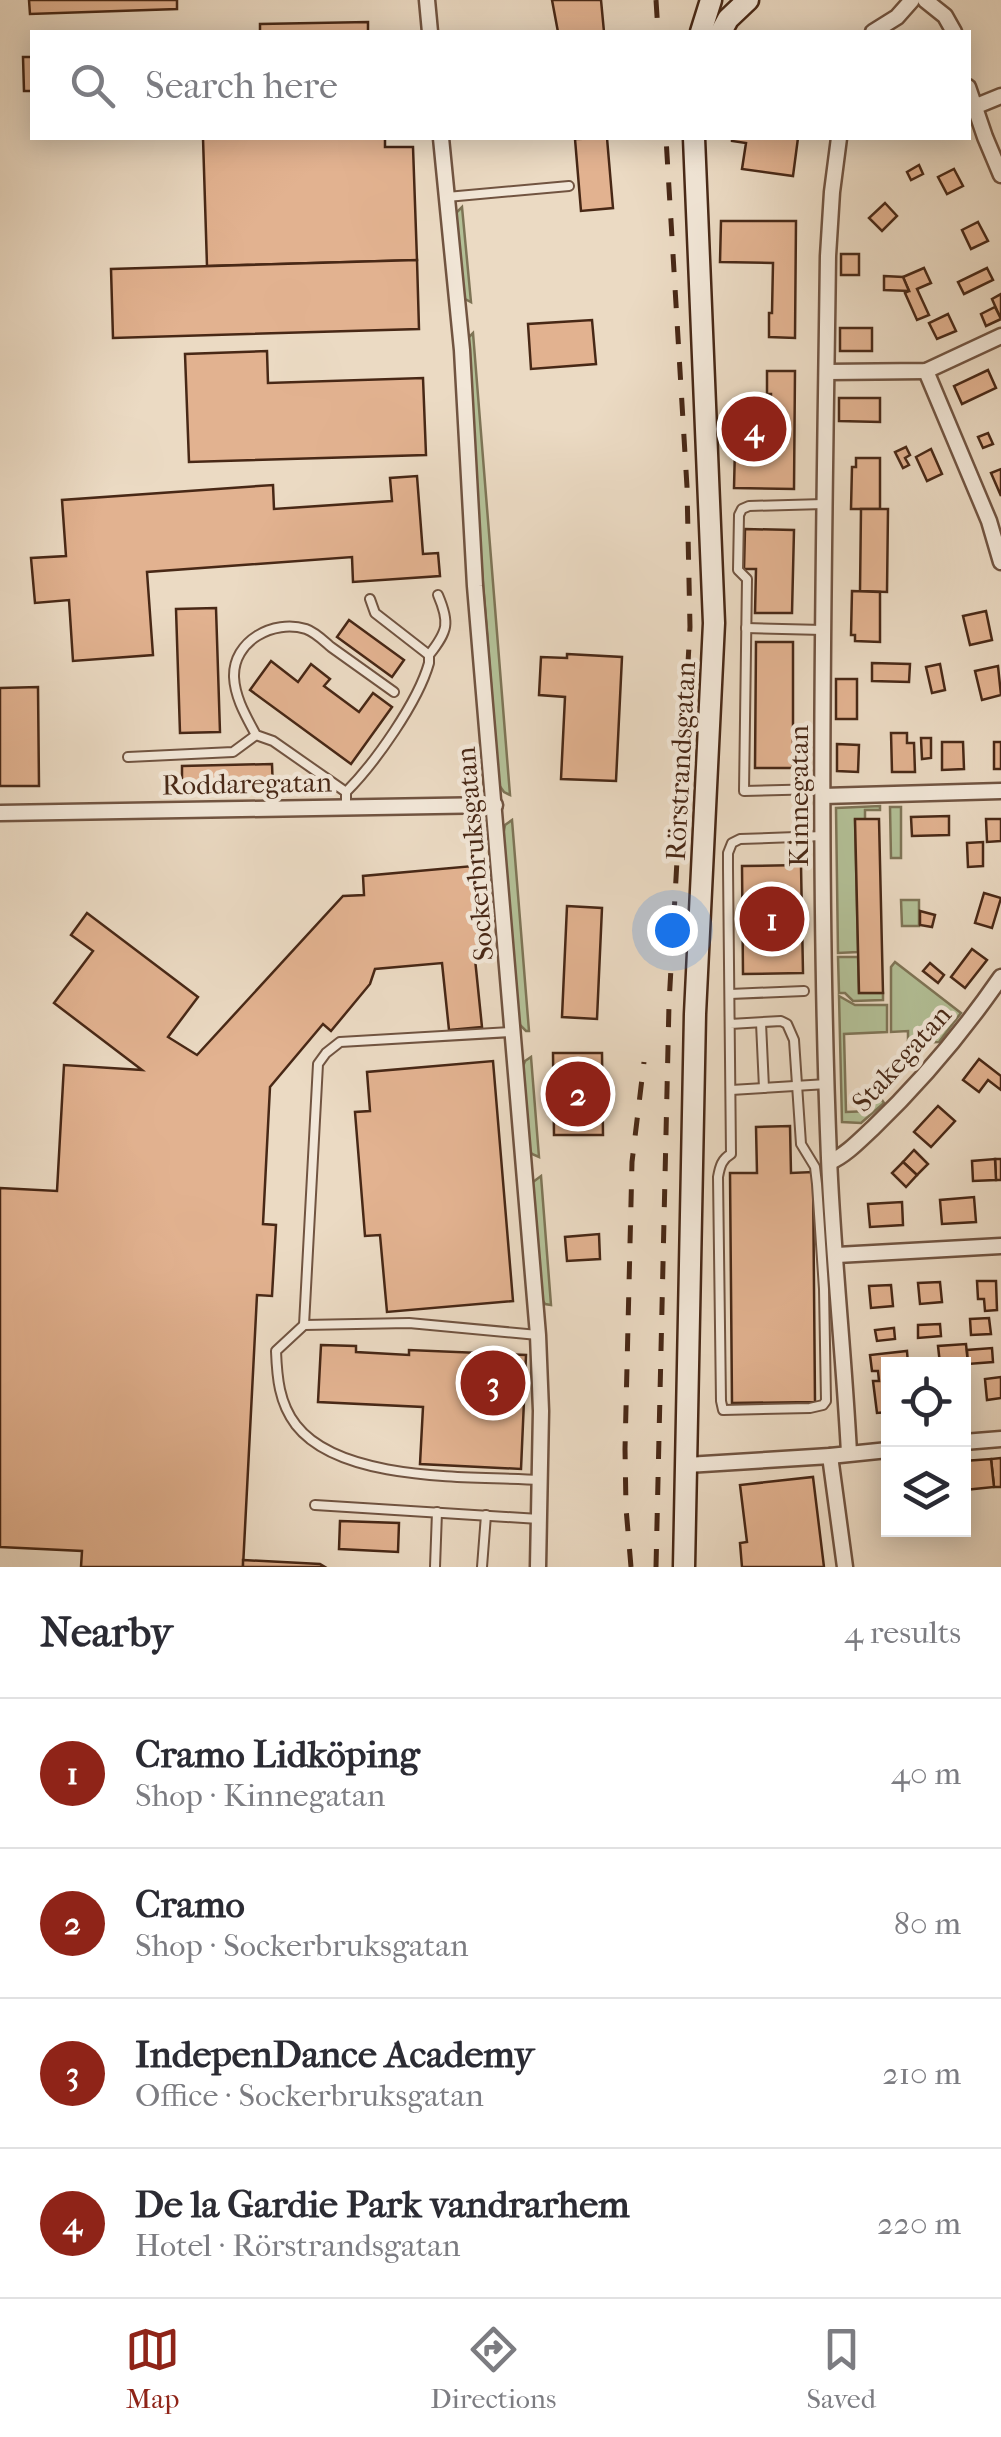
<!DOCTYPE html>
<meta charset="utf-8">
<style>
:root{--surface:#fff;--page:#f2f2f3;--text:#2b2b33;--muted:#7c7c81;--line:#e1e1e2;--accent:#8f2418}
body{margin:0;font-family:"IM FELL French Canon",serif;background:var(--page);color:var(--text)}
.controls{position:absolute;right:30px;bottom:30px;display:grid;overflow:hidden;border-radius:0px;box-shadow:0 5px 25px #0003}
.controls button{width:90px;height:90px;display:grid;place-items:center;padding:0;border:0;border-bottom:2px solid var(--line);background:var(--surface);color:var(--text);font:50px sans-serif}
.you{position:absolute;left:672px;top:930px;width:35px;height:35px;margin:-25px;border:8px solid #fff;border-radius:50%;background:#1a73e8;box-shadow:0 0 0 15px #1a73e833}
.badge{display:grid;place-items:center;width:65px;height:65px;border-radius:50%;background:var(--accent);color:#fff;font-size:32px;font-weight:700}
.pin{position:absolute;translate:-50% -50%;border:5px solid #fff;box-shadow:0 2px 10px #0006}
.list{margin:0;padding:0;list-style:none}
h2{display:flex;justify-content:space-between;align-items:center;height:130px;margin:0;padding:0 40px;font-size:42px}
h2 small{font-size:32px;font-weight:400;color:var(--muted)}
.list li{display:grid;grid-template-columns:65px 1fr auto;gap:30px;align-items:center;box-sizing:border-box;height:150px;padding:0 40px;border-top:2px solid var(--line)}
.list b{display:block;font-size:38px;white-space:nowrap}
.list p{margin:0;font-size:32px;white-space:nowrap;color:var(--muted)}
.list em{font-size:32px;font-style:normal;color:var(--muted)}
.icon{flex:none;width:55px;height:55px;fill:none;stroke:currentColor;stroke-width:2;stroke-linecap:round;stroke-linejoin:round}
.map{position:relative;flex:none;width:1001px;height:1567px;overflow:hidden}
.search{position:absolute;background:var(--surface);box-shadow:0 5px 25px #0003;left:30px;right:30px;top:30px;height:110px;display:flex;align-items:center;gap:25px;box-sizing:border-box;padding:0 35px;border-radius:0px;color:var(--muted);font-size:38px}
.sheet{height:730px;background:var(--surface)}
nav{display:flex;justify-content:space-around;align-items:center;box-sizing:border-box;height:140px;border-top:2px solid var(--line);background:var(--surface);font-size:28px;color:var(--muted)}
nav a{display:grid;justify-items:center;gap:5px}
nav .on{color:var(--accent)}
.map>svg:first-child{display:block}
.green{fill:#b3c097;stroke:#7e7456;stroke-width:2.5}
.building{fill:#e2b290;stroke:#482816;stroke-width:2.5}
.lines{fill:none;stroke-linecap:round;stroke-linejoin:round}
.lane-casing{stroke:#715441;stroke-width:12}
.street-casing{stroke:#715441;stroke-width:19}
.secondary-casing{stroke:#482816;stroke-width:25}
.lane{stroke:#f2e7d8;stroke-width:8}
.street{stroke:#f2e7d8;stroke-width:14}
.secondary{stroke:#f2e7d8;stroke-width:20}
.rail{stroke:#482816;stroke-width:5;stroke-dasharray:18 18;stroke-linecap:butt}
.labels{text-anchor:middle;stroke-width:9;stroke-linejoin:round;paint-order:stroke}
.street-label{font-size:28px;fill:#482816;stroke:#f2e7d8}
</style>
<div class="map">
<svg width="1001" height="1567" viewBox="0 0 1001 1567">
<rect width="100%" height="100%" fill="#ebdac3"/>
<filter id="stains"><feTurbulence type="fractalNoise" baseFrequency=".002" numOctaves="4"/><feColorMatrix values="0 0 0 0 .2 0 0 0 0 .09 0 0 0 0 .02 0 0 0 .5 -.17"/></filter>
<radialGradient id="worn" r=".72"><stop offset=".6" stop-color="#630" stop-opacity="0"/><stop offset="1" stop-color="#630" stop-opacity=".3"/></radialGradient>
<g class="green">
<polygon points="462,207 471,302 463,298 455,214"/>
<polygon points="473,333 510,795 504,792 499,785 464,345 466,340"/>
<polygon points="880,806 880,810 865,810 865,819 855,820 858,952 838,953 836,808"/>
<polygon points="890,807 901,807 901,858 891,858"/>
<polygon points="512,820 529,1031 526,1031 518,1023 503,836 505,825"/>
<polygon points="901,900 919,900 919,926 902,926"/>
<polygon points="838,957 858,957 859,993 883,993 883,1000 853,1001 845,993 839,993"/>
<polygon points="895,962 961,1013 939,1042 908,1043 908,1031 891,1032 891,967"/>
<polygon points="839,996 855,1005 887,1005 887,1032 844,1034 846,1112 870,1111 870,1100 882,1100 884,1103 861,1123 842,1122"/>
<polygon points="531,1057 539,1157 532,1154 529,1150 522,1069 525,1061"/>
<polygon points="541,1176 551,1305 545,1304 541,1298 531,1188 533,1182"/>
</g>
<g class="building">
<polygon points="29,0 177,0 177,9 30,14"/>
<polygon points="552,0 601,0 604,32 558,32"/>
<polygon points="368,22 368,32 260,32 260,24"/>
<polygon points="23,57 32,57 32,91 24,91"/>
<polygon points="203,138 385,138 385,147 413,147 417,260 207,266"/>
<polygon points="607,138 613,208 581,211 575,139"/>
<polygon points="732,138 798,138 793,176 742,169 746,143 732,141"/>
<polygon points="919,165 923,174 911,180 907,172"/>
<polygon points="954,169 963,186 947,194 938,177"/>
<polygon points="885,203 897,216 882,231 869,218"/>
<polygon points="721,221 796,221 795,338 769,337 769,313 772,313 773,263 720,262"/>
<polygon points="978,222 988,241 971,249 962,230"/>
<rect x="841" y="254" width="18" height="21"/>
<polygon points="417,260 419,329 113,338 111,269"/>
<polygon points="924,268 931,283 917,289 929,315 917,320 905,293 909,291 903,277"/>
<polygon points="987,268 993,280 964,294 958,282"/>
<polygon points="884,276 903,277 909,291 884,290"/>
<polygon points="1001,294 1001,316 1000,317 992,299"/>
<polygon points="995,307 1001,319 986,326 981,314"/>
<polygon points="948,314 956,331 937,339 929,323"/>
<polygon points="592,320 596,364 531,369 528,324"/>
<rect x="840" y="328" width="32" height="23"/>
<polygon points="267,351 268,383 423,378 426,455 189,462 185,354"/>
<polygon points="988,370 996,388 962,404 954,386"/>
<polygon points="767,371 795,371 794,489 734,488 735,447 771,448 771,394 767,394"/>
<polygon points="839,398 880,398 880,422 839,421"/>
<polygon points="988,433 993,444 983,448 978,437"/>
<polygon points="906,447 910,455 905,458 909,465 903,468 895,452"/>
<polygon points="931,449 942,474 927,481 916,457"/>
<polygon points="856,458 880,458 880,509 851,509 852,467 856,467"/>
<polygon points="1001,469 1001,496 991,473"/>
<polygon points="417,476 423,554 438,553 440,576 353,582 352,557 147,572 153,655 73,661 69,600 35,603 31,558 66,556 62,500 273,485 274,509 392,501 390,478"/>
<polygon points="861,509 888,509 887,592 860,591"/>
<polygon points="745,529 794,530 792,613 755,613 756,569 744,569"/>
<polygon points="852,591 880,592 880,642 855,641 855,635 851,635"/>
<polygon points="216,608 220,732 180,733 176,609"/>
<polygon points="986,611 992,640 970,645 963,616"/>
<polygon points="349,620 404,660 392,677 337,637"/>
<polygon points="756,642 793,642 793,768 755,768"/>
<polygon points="567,654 622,657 616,781 561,779 565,697 539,695 541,657 567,658"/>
<polygon points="271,661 298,682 311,664 330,679 324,686 359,712 373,693 392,707 351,764 250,690"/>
<polygon points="872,663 910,664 909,682 872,681"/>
<polygon points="940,664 945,690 932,693 926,667"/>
<polygon points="998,666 1001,695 982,700 975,671"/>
<rect x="836" y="679" width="21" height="40"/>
<polygon points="38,687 39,786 0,786 0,688"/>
<polygon points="891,733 907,733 907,743 914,743 915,772 892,772"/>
<polygon points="921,738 931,738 931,758 922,759"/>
<polygon points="942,742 963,742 964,769 942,770"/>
<rect x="994" y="742" width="7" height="27"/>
<polygon points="837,744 859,745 858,772 837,771"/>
<polygon points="272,764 273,790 182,792 182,766"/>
<polygon points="949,816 949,835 912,836 911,817"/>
<polygon points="855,819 879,819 883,993 859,993"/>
<polygon points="986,819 1001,819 1001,841 987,842"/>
<polygon points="983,842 983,866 968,867 967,843"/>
<polygon points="801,865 803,973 743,974 742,866"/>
<polygon points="473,866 482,958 475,959 482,1027 449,1030 442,963 375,969 370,984 331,1031 323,1024 270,1087 263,1224 276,1225 272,1296 257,1295 243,1567 81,1567 82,1551 0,1547 0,1188 57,1191 64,1065 142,1070 54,1003 93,951 71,935 87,913 198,997 168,1037 197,1055 343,896 364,895 363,876"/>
<polygon points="984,893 1001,898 992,928 975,923"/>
<polygon points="567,906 602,908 597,1019 562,1017"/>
<polygon points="920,911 935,915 932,927 920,925"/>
<polygon points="972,949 987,960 965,988 951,977"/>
<polygon points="930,963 944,975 938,983 923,971"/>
<polygon points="553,1053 602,1053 603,1135 554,1135"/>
<polygon points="979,1059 1001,1076 1001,1090 988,1080 979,1092 963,1080"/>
<polygon points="493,1061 513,1301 387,1312 380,1235 365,1236 355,1112 370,1111 367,1072"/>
<polygon points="938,1106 955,1121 931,1147 914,1132"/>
<polygon points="790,1126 791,1173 813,1172 815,1402 732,1403 730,1173 757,1173 756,1127"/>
<polygon points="914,1150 928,1164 917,1175 903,1162"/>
<polygon points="995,1159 1001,1159 1001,1180 996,1180"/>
<polygon points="995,1159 996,1180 973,1181 972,1161"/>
<polygon points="903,1162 917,1175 906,1187 892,1173"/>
<polygon points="974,1197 976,1222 942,1224 940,1200"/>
<polygon points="902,1202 903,1225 870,1227 868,1204"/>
<polygon points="599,1234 600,1259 567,1261 565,1237"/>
<polygon points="977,1281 996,1281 997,1310 985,1311 984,1299 978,1299"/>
<polygon points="940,1282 942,1302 920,1304 918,1283"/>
<polygon points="891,1285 893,1306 871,1308 869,1286"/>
<polygon points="989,1318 991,1334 971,1335 970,1319"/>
<polygon points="940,1324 941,1336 918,1338 918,1325"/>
<polygon points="894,1328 895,1339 877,1341 875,1330"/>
<polygon points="966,1344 968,1364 940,1364 938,1346"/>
<polygon points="321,1345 356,1346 356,1352 409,1355 409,1350 526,1355 521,1469 420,1464 423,1407 318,1402"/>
<polygon points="992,1348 993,1362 968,1364 967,1350"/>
<polygon points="907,1351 908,1364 888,1364 888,1412 877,1413 873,1381 879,1381 878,1371 872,1371 870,1355"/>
<polygon points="1001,1377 1001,1398 987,1400 985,1379"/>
<polygon points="1001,1458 1001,1487 994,1487 991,1459"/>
<polygon points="991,1459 994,1487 964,1490 964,1461"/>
<polygon points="813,1477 824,1567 742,1567 740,1543 747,1542 740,1485"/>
<polygon points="340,1521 399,1523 398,1552 339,1549"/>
<polygon points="243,1560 320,1564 325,1567 243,1567"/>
</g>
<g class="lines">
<g class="lane-casing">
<g id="lane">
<polyline points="447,197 569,186"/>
<polyline points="746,628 823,630"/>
<path d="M429 655C448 631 450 623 438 595"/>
<polyline points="128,757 233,752 256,735"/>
<polyline points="823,789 744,791 747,579 738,570 739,515 742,509 749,506 824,504"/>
<path d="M346 792C375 763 418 702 429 663V655L375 613 370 599"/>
<path d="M346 806V792L273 741 256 735C246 716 235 698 234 677 233 641 273 619 306 629 315 632 324 641 331 647 352 662 373 677 394 692"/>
<polyline points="730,994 804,991"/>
<polyline points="761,1023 764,1088"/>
<path d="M730 1024 781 1021 787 1024 794 1040 801 1144 815 1167 817 1184 824 1289 826 1401 823 1405 810 1408 723 1410 721 1401 718 1177C720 1166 722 1159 731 1154L728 868V853L732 843 740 839 823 836"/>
<polyline points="512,1032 340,1042 326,1053 318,1064 304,1325 409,1323 538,1335"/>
<polyline points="731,1090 827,1084"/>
<path d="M304 1325 276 1351C277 1377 279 1403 296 1425 341 1483 472 1476 540 1480"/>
<polyline points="315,1505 539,1519"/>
<polyline points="435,1567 437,1512"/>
<polyline points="482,1567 486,1515"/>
</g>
</g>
<g class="street-casing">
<g id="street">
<polyline points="427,0 430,32"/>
<polyline points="925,0 945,16 954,32"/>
<polyline points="873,32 897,17 912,0"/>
<polyline points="968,87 985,137 1001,175"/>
<polyline points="974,107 1001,96"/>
<polyline points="441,138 462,350 475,586 538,1335 541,1411 538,1567"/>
<path d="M839 138 832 192 828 256C824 556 817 858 829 1158 833 1257 844 1355 849 1453"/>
<polyline points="926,371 989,521 1001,562"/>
<polyline points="827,372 926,371 1001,336"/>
<polyline points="823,796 1001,791"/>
<polyline points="0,813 495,805"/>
<path d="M830 1162C846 1155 860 1140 873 1128 921 1082 963 1032 1001 977"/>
<polyline points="837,1255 1001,1246"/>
<polyline points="964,1442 1001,1439"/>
<polyline points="830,1456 845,1567"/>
<polyline points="687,1465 830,1456 888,1450"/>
</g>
</g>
<g class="secondary-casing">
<g id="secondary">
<polyline points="701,32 711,0"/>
<polyline points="721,32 728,19 748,0"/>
<polyline points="684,1567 695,1014 714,623 694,138"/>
</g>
</g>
<use href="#lane" class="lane"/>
<use href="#street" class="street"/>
<use href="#secondary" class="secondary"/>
<g class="rail">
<polyline points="656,0 658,32"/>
<polyline points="631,1567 626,1508 625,1449 632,1162 644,1062"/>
<polyline points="656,1567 669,1004 690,627 687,487 666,138"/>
</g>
</g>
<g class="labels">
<g class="street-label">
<text transform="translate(680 761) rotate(-87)" y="10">Rörstrandsgatan</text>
<text transform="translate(247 783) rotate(-1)" y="10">Roddaregatan</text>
<text transform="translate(798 796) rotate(-90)" y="10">Kinnegatan</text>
<text transform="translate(474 854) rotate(-95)" y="10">Sockerbruksgatan</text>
<text transform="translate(901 1058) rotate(-48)" y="10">Stakegatan</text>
</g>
</g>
<rect width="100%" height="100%" filter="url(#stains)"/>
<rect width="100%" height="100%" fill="url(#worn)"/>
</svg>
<div class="controls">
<button><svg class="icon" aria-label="locate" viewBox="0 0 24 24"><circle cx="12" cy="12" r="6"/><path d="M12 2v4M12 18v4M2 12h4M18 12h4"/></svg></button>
<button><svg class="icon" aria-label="layers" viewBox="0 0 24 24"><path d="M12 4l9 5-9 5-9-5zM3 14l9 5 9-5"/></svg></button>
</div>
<div class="you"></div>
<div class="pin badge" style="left:772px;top:919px">1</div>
<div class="pin badge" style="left:578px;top:1094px">2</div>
<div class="pin badge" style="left:493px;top:1383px">3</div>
<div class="pin badge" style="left:754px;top:429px">4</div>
<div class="search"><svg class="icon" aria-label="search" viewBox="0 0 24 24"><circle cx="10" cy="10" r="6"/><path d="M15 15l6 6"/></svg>Search here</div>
</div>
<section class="sheet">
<h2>Nearby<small>4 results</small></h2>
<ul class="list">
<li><span class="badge">1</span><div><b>Cramo Lidköping</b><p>Shop · Kinnegatan</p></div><em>40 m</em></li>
<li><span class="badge">2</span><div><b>Cramo</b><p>Shop · Sockerbruksgatan</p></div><em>80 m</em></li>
<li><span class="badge">3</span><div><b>IndepenDance Academy</b><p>Office · Sockerbruksgatan</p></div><em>210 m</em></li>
<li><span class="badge">4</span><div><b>De la Gardie Park vandrarhem</b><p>Hotel · Rörstrandsgatan</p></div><em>220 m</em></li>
</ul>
</section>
<nav>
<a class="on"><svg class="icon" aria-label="map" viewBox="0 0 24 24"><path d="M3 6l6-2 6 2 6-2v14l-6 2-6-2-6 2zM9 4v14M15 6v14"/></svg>Map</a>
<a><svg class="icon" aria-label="directions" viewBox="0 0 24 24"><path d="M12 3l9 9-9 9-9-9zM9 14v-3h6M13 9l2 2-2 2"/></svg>Directions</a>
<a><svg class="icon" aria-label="saved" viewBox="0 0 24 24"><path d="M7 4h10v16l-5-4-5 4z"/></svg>Saved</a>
</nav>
